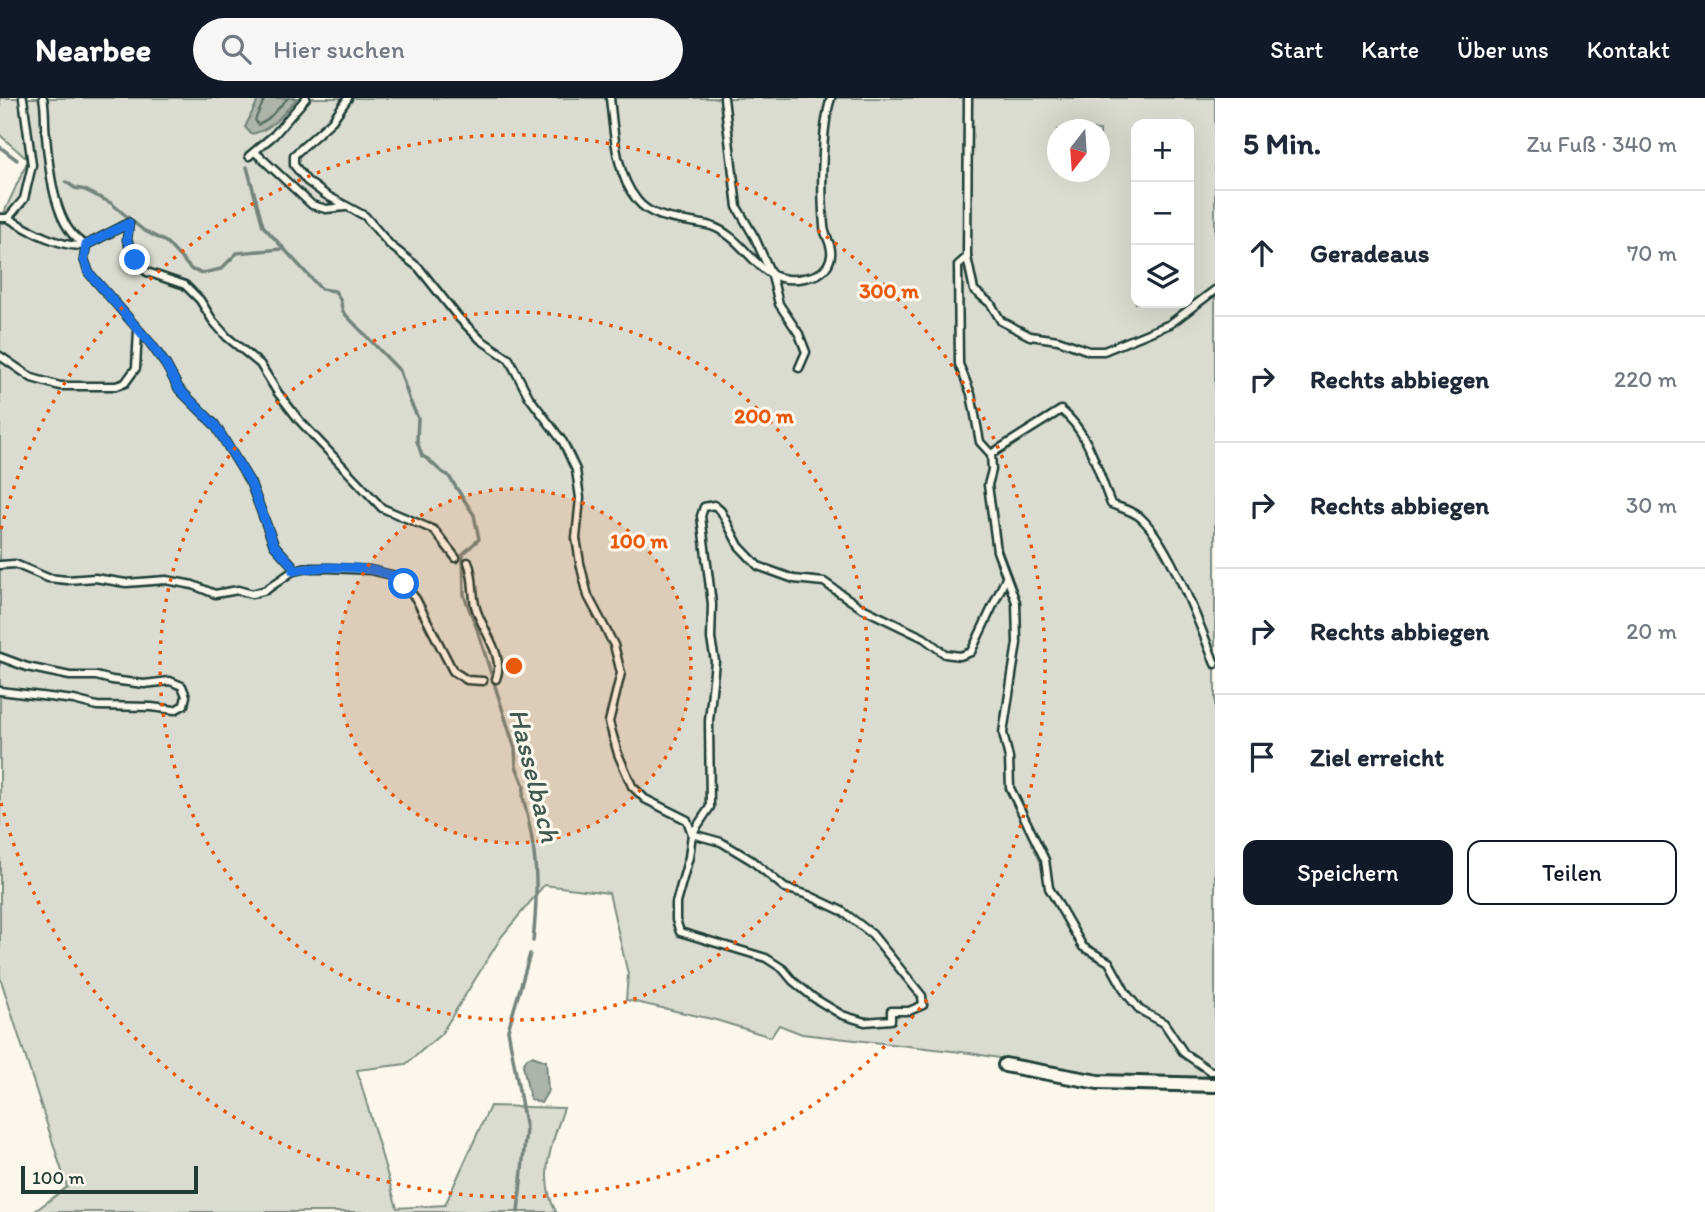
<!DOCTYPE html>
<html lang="de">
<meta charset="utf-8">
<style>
:root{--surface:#fff;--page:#f6f6f7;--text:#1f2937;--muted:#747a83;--line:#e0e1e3;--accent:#111827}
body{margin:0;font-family:Itim,sans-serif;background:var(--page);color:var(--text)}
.controls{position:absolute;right:21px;top:21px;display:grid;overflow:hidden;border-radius:14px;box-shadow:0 7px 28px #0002}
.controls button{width:63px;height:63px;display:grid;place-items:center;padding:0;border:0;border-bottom:2px solid var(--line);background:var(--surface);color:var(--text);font:35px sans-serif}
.compass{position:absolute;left:1047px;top:21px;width:63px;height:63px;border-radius:50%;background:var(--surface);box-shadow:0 7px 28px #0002;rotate:197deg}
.scale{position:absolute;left:21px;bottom:18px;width:177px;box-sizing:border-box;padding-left:7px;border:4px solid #1f3d34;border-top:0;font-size:19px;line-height:24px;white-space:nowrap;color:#1f3d34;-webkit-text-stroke:5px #fbf7ec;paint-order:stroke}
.stop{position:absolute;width:21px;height:21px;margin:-16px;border:5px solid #1a73e8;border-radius:50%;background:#fff}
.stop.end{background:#1a73e8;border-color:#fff;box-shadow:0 2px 7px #0008}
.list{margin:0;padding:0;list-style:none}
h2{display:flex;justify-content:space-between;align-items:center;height:91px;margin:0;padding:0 28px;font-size:30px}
h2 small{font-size:23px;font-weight:400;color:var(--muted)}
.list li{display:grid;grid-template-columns:46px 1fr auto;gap:21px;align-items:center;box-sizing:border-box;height:126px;padding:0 28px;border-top:2px solid var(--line)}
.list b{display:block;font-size:26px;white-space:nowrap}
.list em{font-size:23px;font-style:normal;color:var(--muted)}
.actions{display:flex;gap:14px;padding:21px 28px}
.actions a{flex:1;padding:16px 0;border:2px solid var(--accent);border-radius:14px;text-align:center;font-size:24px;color:var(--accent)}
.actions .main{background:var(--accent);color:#fff}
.icon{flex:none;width:38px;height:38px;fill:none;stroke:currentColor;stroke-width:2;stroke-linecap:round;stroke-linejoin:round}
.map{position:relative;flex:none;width:1215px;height:1114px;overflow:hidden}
header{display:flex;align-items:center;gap:42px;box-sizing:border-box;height:98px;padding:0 35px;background:var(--accent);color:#fff}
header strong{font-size:33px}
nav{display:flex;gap:38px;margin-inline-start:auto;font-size:24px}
.search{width:490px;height:63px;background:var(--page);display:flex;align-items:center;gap:18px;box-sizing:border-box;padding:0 24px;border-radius:38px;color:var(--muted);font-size:26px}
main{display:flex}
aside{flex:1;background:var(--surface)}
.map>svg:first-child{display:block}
.green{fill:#dbdcd1;stroke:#7d8c82;stroke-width:2;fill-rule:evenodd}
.water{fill:#adb4aa;stroke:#74847b;stroke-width:2}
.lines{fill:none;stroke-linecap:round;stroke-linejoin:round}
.shore{stroke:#586d63;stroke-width:2}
.stream{stroke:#74847b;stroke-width:3.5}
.lane-casing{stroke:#1f3d34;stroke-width:11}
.street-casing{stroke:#1f3d34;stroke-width:18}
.lane{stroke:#fbf7ec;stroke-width:6}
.street{stroke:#fbf7ec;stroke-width:12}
.route{stroke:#1a73e8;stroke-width:9}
.ring{fill:none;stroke:#e8590c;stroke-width:3.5;stroke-dasharray:3.5 7}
.labels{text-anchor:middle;stroke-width:6;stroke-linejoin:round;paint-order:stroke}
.water-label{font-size:28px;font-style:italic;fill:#425b52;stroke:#fbf7ec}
.centre{fill:#e8590c;stroke:#fbf7ec;stroke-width:3.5}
.ring-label{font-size:21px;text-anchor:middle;font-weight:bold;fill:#e8590c;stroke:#fbf7ec;stroke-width:6;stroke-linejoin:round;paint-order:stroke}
</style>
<header>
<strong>Nearbee</strong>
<div class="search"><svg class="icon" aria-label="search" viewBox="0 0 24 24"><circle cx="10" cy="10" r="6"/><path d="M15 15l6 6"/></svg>Hier suchen</div>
<nav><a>Start</a><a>Karte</a><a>Über uns</a><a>Kontakt</a></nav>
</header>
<main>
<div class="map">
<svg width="1215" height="1114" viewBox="0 0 1215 1114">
<rect width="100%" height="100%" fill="#fbf7ec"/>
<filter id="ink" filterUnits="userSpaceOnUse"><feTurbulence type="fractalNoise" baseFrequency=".0143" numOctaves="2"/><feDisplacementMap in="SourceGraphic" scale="14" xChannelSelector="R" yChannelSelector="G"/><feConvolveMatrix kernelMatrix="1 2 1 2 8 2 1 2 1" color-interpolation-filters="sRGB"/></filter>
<g filter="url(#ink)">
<path class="green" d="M0 0H1215V983L1108 979 970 955 802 936 779 927 771 939 716 922 626 902 628 876 609 795 544 787 502 838 441 936 406 966 357 972 397 1110 445 1107 490 1008 564 1010C552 1045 537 1079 556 1114H34L67 1089 0 879V115L3 117 28 62 0 37ZM1136 26H1189V205H1136ZM1058 32H1100V74H1058Z"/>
<g class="water">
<path d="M259 0H297C284 15 271 33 251 36L245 29Z"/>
<polygon points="532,958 546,963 548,993 541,1005 530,1001 523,967 527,960"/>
</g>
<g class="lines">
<polyline class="shore" points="265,0 255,22 258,27 268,21 288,0"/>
<g class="stream">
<polyline points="0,49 17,62"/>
<path d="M247 69 263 128 321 191 335 193 340 201 343 214 400 273 410 303 418 320 417 343 422 358C433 362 436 373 448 377L474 417 479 441 463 456 464 497 477 531 515 651 516 668 524 688 523 699C537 753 539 788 533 843"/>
<polyline points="66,84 75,90 85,92 111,105 143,132 166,144 192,172 203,175 221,171 237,155 282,151"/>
<polyline points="518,1114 526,1031 508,932 530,856"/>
</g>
<g class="lane-casing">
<g id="lane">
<path d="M43 0C46 12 44 26 46 38 49 70 54 132 86 147"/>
<polyline points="348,0 332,23 294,57 294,67 307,83 326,97 365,118 390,147 419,170 458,219 481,242 509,261 529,299 563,344 576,372 580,400 576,440 580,465 588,498 614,547 621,575 609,624 618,656 632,688 645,701 687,722 692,736"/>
<path d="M610 0C614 33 615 75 637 102 654 124 688 121 711 128 750 141 757 190 804 180 813 178 821 177 827 168 829 165 832 158 831 153 831 145 824 136 824 128 821 95 821 30 831 0"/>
<polyline points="724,0 737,109 755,140 772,178 779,206 799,236 806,254 799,270"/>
<polyline points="968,0 967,159 974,192 991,206 1001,223 1030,238 1058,242 1089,253 1104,253 1170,226 1215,192"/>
<polyline points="255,54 312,107 326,111 345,109"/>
<polyline points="249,58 274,37 306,0"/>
<polyline points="0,120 8,120 24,101 32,67 23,0"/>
<path d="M8 120C26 131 65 152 86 147"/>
<polyline points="129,125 127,142 135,162 147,174 185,187 200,202 213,223 227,239 260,266 278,295 299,322 382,410 434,432 456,460"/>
<polyline points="967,159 958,167 959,266 971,296 980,344 991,356"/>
<polyline points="0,258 32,280 60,288 116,288 125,285 136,270 138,232"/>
<path d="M468 464C474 478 472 493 475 507 480 530 506 557 496 581"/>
<polyline points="0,467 15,466 48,480 67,482 95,480 126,485 166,482 193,487 215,496 238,492 252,496 266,492 293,473 293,468 274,447 251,386 215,327 179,291 166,267 151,246 89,175 84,161 86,147 129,125"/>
<polyline points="293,473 308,470 330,470 370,472 392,477 404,486 416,501 453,573 467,582 483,583"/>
<polyline points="0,559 27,569 70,578 96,578 112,582 144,586 170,583 182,588 186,598 184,607 175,612 151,609 97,608 74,602 0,593"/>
<path d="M1215 566C1200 527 1170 447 1141 420 1133 413 1121 410 1111 406 1098 374 1089 334 1061 312L991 356 992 372 988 387 997 453 1016 504 1017 545 1003 635 1009 660 1010 690 1045 762 1049 790 1083 849 1109 864 1126 895 1140 912 1164 925 1184 955 1210 973H1215"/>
<polyline points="692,736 721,744 751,762 785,790 808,797 842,813 872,836 922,898 923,907 909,913 891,913 891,922 865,924 842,917 814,900 793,883 783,871 766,860 680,834 676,822 676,805 689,759 692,736 710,709 709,623 715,563 711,541 712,506 701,418 704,409 714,407 721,413 739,448 758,468 794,481 824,484 860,509 924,540 945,556 960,558 971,554 1006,480"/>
</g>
</g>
<g class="street-casing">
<polyline id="street" points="1005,967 1098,984 1215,987"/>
</g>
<use href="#lane" class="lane"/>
<use href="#street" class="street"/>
</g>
</g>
<g class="lines" filter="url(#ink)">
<path class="route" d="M135 162 127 142 129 125 86 147 84 161 89 175 151 246 166 267 179 291 215 327 251 386 274 447 293 468V473C318 468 366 467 390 477 395 479 400 483 404 486"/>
</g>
<circle cx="514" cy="568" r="177" fill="#e8590c" fill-opacity=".12"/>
<g class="ring">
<circle cx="514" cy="568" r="177"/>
<circle cx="514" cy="568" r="354"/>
<path d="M1 431A531 531 0 1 1 1 705"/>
</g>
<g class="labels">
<g class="water-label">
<text transform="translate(535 677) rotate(76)" y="10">Hasselbach</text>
</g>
</g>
<circle cx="514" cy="568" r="10" class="centre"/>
<g class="ring-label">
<text x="889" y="200">300 m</text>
<text x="764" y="325">200 m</text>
<text x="639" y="450">100 m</text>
</g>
</svg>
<div class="controls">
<button>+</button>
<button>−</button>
<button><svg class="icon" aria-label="layers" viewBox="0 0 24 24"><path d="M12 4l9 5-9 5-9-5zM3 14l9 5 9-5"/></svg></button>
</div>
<svg class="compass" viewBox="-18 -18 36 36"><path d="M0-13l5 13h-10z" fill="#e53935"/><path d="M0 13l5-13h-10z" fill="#747a83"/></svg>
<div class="scale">100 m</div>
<div class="stop" style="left:404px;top:486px"></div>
<div class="stop end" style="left:135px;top:162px"></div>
</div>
<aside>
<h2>5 Min.<small>Zu Fuß · 340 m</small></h2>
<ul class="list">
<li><svg class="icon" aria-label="ahead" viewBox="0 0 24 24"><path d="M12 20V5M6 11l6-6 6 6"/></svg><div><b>Geradeaus</b></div><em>70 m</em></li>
<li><svg class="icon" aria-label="right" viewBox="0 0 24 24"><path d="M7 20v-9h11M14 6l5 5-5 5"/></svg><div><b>Rechts abbiegen</b></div><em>220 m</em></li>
<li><svg class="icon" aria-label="right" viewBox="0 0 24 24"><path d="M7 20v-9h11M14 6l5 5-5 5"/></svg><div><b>Rechts abbiegen</b></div><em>30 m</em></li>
<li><svg class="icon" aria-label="right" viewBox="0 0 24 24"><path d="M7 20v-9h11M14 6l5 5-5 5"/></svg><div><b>Rechts abbiegen</b></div><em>20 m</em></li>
<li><svg class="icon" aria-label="arrive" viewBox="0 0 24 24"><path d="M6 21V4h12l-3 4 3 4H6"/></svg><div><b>Ziel erreicht</b></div></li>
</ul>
<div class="actions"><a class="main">Speichern</a><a>Teilen</a></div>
</aside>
</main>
